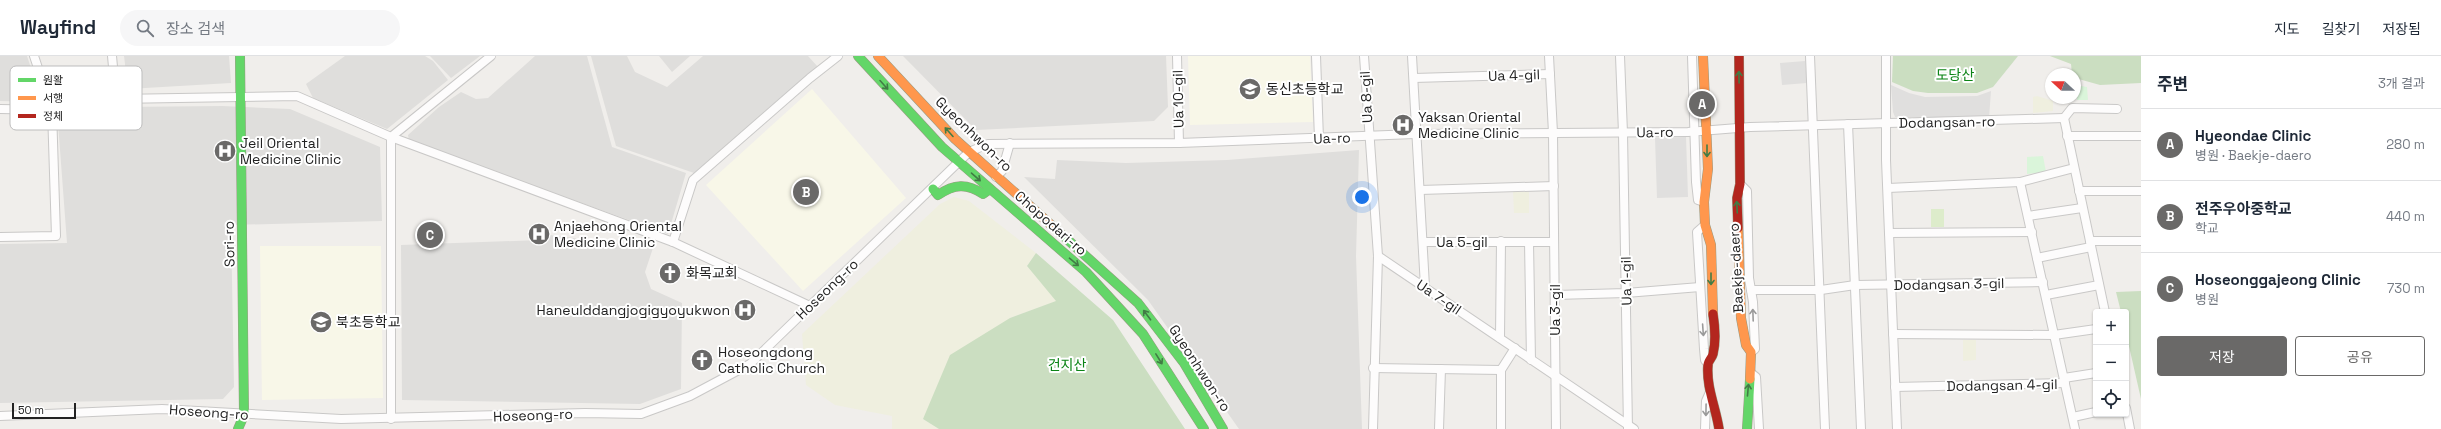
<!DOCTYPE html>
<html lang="ko">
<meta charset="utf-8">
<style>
:root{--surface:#fff;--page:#f6f6f7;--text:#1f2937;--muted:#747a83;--line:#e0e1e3;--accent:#6a6968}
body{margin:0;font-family:"Space Grotesk","Noto Sans KR",sans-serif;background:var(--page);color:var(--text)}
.controls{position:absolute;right:12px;bottom:12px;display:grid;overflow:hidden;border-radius:4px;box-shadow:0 1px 3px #0004}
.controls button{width:36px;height:36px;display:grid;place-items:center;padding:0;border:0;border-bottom:1px solid var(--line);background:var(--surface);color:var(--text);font:20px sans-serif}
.compass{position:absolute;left:2045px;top:12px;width:36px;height:36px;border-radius:50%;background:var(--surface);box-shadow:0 1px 3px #0004;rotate:291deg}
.scale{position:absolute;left:12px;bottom:10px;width:64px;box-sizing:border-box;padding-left:4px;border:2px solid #222;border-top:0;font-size:11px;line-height:14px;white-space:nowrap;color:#222;-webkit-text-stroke:3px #fff;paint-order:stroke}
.you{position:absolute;left:1362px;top:141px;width:14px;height:14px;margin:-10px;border:3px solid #fff;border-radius:50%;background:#1a73e8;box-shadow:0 0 0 6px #1a73e833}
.badge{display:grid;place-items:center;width:26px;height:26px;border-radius:50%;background:var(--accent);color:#fff;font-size:13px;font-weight:700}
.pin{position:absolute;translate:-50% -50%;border:2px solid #fff;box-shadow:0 1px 4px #0006}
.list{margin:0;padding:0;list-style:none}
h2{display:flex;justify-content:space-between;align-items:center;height:52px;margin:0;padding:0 16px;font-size:17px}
h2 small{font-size:13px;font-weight:400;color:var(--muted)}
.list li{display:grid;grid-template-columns:26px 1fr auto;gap:12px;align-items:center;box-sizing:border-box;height:72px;padding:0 16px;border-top:1px solid var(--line)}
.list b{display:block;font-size:15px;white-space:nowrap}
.list p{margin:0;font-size:13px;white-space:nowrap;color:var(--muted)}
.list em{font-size:13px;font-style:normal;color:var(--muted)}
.actions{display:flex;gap:8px;padding:12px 16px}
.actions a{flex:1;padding:9px 0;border:1px solid var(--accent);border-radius:4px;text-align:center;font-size:14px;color:var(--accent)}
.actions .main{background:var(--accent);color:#fff}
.icon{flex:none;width:22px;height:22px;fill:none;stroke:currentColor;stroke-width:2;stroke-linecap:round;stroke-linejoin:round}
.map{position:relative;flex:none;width:2141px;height:373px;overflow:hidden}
header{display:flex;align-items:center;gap:24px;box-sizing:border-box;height:56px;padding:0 20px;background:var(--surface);border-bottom:1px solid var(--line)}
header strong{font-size:19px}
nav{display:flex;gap:22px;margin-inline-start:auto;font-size:14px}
.search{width:280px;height:36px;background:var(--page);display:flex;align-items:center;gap:10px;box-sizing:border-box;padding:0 14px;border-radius:22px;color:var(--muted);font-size:15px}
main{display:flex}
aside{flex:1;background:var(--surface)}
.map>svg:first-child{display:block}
.residential{fill:#dfdedc}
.education{fill:#f8f7e8}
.farmland{fill:#efefdf}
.grass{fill:#ddeccb}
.forest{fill:#cbdec1}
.park{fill:#daf5da}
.parking{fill:#e0dfde}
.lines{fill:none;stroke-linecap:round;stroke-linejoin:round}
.street-casing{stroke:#c9c8c7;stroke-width:10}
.fast-casing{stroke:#999a82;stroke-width:10}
.slow-casing{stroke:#999a82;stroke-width:10}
.jam-casing{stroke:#999a82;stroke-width:10}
.street{stroke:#fdfcfc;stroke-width:8}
.fast{stroke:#63d668;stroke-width:9}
.slow{stroke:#ff974d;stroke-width:9}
.jam{stroke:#b3261e;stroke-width:9}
.oneway{stroke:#427c45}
.oneway2{stroke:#9a9a9a}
.labels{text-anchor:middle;stroke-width:4;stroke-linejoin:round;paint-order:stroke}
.street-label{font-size:14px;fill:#222;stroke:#fff}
.park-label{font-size:14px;fill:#0c8416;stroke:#fff}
.poi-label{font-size:14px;fill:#222;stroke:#fff;text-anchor:start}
.key{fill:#fff;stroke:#bdbdbd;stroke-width:1}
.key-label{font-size:11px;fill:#222}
</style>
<header>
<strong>Wayfind</strong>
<div class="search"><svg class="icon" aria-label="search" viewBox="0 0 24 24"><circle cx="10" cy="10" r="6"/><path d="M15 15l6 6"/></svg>장소 검색</div>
<nav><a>지도</a><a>길찾기</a><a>저장됨</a></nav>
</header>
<main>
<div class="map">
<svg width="2141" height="373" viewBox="0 0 2141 373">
<rect width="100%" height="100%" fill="#f0eeeb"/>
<g class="residential">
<polygon points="0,0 27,0 41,42 38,46 0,45"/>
<polygon points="124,0 229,0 231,27 128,33"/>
<polygon points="345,0 425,0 433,5 448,24 387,73 313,42 306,28"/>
<polygon points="430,0 480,0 451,22"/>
<polygon points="535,0 587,0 612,91 686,117 668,178 409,85 408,79 439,51 461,36 476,43 488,42"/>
<polygon points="591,0 627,0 635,16 667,31 703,0 808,0 818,11 694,117 616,90"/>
<polygon points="659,0 690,0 672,16"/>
<polygon points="903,0 1166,0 1168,51 1154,65 976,74"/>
<polygon points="222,50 290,53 380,91 382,165 231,169 234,331 223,343 0,347 0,188 67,187 58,67 64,59 120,51"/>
<polygon points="1359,94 1356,200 1362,373 1239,373 1148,244 1024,121 1055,123 1057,104 1126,107 1227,104"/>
<polygon points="550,179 653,192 645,216 651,233 682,247 681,333 640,348 402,344 401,189 540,184"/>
</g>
<g class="education">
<polygon points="1188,0 1310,0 1313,66 1190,69"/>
<polygon points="812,33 906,142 803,235 706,129"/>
<polygon points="260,190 381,190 383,342 262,344"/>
</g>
<g class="farmland">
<polygon points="2037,40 2053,45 2053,55 2033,57 2033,41"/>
<polygon points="1513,136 1529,136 1529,157 1514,157"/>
<polygon points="954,141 969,145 1036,197 1027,210 1057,245 1010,262 923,363 939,373 892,373 892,360 835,349 806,329 802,278 940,148"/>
<polygon points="1963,284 1976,284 1976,304 1963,305"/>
</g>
<rect class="grass" x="1931" y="153" width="13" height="18"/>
<g class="forest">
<polygon points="1893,0 2018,0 1993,31 1977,37 1928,37 1913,35 1892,26"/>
<polygon points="2050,0 2141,0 2141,27 2100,29 2075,22 2075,18 2072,18 2071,8"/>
<polygon points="1036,197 1113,264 1185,373 939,373 923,363 950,299 1010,262 1056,245 1027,210"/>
<polygon points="2141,235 2141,343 2126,277 2126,256 2121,256 2116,236"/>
</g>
<g class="park">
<polygon points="2075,29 2087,31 2088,44 2077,44"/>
<polygon points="2043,100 2046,116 2027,118 2027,101"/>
</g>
<g class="parking">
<polygon points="1805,5 1807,27 1782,29 1780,7"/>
<polygon points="1891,29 1909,37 1925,41 1977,40 1991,35 1989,62 1895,61 1893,56"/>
<polygon points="1686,81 1688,141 1657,142 1655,82"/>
</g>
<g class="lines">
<g class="street-casing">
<g id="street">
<polyline points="112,0 116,43"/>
<polyline points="1177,0 1179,87"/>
<polyline points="1316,0 1319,83"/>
<polyline points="1364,0 1378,200 1373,373"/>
<polyline points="1412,0 1425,231"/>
<polyline points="1549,0 1553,77 1556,373"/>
<polyline points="1620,0 1623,77 1628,373"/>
<polyline points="1692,0 1696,126 1698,144 1704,146"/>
<polyline points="1810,0 1825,373"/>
<polyline points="1886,0 1886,104 1897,373"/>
<polyline points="1414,22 1550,18"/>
<polyline points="0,53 52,54 116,43 297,40 391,81 673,186 810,250"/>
<polyline points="2064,62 2105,256"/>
<polyline points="2064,62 2072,52 2117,53"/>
<polyline points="1848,68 1861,373"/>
<polyline points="2067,80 2141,80"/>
<polyline points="996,121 1002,115 1010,87"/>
<polyline points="2020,126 2075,373"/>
<polyline points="1740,128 1747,135 1749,222 1753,246 1755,293 1751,296"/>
<polyline points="1888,132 2020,126 2074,112"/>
<polyline points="1420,134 1554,130"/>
<polyline points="2079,135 2141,135"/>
<polyline points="2028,160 2082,152"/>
<polyline points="1705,169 1697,176 1704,293 1705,304 1708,308"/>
<polyline points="1889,177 2032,176"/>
<polyline points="0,181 56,180 52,54 34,0"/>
<polyline points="2090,185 2141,185"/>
<polyline points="673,186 693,124 810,22 838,0"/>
<polyline points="1423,186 1554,186"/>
<polyline points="1529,186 1531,304"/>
<polyline points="1378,200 1634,373"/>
<polyline points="2037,202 2091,191"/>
<polyline points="1751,234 1821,234 1855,229 2043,226"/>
<polyline points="1555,239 1626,237 1700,231"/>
<polyline points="2046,239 2099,229"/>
<polyline points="1893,278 2054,279 2096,273"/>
<polyline points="1500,282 1501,185"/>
<polyline points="1373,312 1501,314 1515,292"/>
<polyline points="1501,314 1501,373"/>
<polyline points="1751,317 1756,321 1759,373"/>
<polyline points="2064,322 2096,317"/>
<polyline points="1895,331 2065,327"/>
<polyline points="2126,352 2130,373"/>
<polyline points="0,360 162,353 341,363 585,357 641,358 690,340 750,308 969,96 988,88 1179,87 1415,78 1688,76 1750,71 2064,62"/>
<polyline points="2073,361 2096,356"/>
<polyline points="391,363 391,81 491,0"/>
<polyline points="1439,373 1441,313"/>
<polyline points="1705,373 1706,345 1710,336"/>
</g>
</g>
<g class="fast-casing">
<g id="fast">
<polyline points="858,0 942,91 1086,216 1143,278 1204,373"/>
<path d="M933 133 938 139C954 128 967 127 983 138L990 133"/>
<polyline points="1059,176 1138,247 1184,307 1223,373"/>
<polyline points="238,373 244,359 240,0"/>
<polyline points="1747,373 1750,323"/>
</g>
</g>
<g class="slow-casing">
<g id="slow">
<polyline points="878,0 955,83 1059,176"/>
<polyline points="1703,0 1708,113 1704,146 1705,169 1711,189 1713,258"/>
<polyline points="1738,172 1741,262 1746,289 1751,296 1750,323"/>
</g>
</g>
<g class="jam-casing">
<g id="jam">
<polyline points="1738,172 1737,142 1740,128 1739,0"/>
<path d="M1713 258C1715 271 1716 286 1713 298 1712 302 1708 305 1708 309 1706 331 1716 352 1719 373"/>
</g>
</g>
<use href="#street" class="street"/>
<use href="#fast" class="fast"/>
<use href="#slow" class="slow"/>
<use href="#jam" class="jam"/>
</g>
<defs><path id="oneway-shaft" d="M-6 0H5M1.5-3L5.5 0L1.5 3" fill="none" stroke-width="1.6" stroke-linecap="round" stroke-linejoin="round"/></defs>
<g class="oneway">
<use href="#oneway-shaft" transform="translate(1739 21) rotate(-91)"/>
<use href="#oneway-shaft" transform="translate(884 29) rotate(48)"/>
<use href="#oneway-shaft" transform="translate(949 76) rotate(-132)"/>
<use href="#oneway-shaft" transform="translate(1707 95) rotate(90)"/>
<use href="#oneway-shaft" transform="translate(976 121) rotate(41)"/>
<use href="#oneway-shaft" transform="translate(1737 151) rotate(-93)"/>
<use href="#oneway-shaft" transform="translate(1074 206) rotate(40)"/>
<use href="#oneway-shaft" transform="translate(1711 223) rotate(90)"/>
<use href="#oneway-shaft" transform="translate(1147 259) rotate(-127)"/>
<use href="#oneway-shaft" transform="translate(1159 303) rotate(58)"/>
<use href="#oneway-shaft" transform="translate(1748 334) rotate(-85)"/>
</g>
<g class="oneway2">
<use href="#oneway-shaft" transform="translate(1753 259) rotate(-92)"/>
<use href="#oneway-shaft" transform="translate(1703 274) rotate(86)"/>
<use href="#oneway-shaft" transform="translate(1706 354) rotate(91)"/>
</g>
<defs>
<g id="school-disc" transform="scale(1.15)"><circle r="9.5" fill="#6a6968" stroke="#fff"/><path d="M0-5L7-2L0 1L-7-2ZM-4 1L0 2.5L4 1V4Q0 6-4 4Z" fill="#fff"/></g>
<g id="hospital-disc" transform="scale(1.15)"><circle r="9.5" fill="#6a6968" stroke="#fff"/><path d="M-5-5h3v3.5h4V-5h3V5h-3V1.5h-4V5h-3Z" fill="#fff"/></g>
<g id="church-disc" transform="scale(1.15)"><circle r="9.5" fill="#6a6968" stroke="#fff"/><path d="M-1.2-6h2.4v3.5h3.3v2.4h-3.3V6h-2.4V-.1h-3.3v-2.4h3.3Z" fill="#fff"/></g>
</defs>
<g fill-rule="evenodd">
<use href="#school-disc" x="1250" y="33"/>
<use href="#hospital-disc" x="1403" y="69"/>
<use href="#hospital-disc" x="225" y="95"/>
<use href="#hospital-disc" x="539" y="178"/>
<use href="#church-disc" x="670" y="217"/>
<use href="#hospital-disc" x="745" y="254"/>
<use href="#school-disc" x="321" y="266"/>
<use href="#church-disc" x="702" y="304"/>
</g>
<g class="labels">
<g class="street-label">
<text transform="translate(1514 19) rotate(-2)" y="5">Ua 4-gil</text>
<text transform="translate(1366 41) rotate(-93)" y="5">Ua 8-gil</text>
<text transform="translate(1178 43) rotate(-91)" y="5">Ua 10-gil</text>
<text transform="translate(1947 66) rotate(-1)" y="5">Dodangsan-ro</text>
<text transform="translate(1655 76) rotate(-1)" y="5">Ua-ro</text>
<text transform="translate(974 78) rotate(44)" y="5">Gyeonhwon-ro</text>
<text transform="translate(1332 82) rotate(-2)" y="5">Ua-ro</text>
<text transform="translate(1051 167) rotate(41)" y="5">Chopodari-ro</text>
<text x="1462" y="191">Ua 5-gil</text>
<text transform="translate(229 188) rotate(-91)" y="5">Sori-ro</text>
<text transform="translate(1736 212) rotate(-93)" y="5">Baekje-daero</text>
<text transform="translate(1626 225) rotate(-91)" y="5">Ua 1-gil</text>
<text transform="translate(1949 228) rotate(-1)" y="5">Dodangsan 3-gil</text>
<text transform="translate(827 233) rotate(-44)" y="5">Hoseong-ro</text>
<text transform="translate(1439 241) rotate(34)" y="5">Ua 7-gil</text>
<text transform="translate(1555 254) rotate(-90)" y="5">Ua 3-gil</text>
<text transform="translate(1200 312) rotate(57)" y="5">Gyeonhwon-ro</text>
<text transform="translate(2002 329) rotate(-1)" y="5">Dodangsan 4-gil</text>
<text transform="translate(209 356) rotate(4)" y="5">Hoseong-ro</text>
<text transform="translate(533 359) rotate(-2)" y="5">Hoseong-ro</text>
</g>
<g class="park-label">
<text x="1955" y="24">도당산</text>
<text x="1067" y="314">건지산</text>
</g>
<g class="poi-label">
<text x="1266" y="38">동신초등학교</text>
<text x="1418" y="66">Yaksan Oriental<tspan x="1418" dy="16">Medicine Clinic</tspan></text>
<text x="240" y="92">Jeil Oriental<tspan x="240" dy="16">Medicine Clinic</tspan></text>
<text x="554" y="175">Anjaehong Oriental<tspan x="554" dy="16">Medicine Clinic</tspan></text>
<text x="686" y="222">화목교회</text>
<text x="730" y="259" text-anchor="end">Haneulddangjogigyoyukwon</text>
<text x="336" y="271">북초등학교</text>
<text x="718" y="301">Hoseongdong<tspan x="718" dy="16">Catholic Church</tspan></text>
</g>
</g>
<rect x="10" y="10" width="132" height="64" rx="6" class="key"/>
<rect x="18" y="22" width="18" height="4" fill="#63d668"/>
<rect x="18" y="40" width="18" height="4" fill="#ff974d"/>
<rect x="18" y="58" width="18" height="4" fill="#b3261e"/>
<g class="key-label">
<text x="43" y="28">원활</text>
<text x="43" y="46">서행</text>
<text x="43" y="64">정체</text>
</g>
</svg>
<div class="controls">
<button>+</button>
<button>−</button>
<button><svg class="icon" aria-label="locate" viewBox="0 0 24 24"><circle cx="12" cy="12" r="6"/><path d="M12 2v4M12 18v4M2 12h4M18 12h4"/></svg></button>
</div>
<svg class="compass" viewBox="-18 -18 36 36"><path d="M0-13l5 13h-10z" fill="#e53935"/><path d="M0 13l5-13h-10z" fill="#747a83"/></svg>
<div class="scale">50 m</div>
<div class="you"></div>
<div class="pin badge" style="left:1702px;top:48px">A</div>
<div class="pin badge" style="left:806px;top:136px">B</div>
<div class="pin badge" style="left:430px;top:179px">C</div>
</div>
<aside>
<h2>주변<small>3개 결과</small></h2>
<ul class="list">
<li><span class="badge">A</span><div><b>Hyeondae Clinic</b><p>병원 · Baekje-daero</p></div><em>280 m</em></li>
<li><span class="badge">B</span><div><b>전주우아중학교</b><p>학교</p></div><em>440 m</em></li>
<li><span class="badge">C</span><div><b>Hoseonggajeong Clinic</b><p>병원</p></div><em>730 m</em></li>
</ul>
<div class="actions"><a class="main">저장</a><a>공유</a></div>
</aside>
</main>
